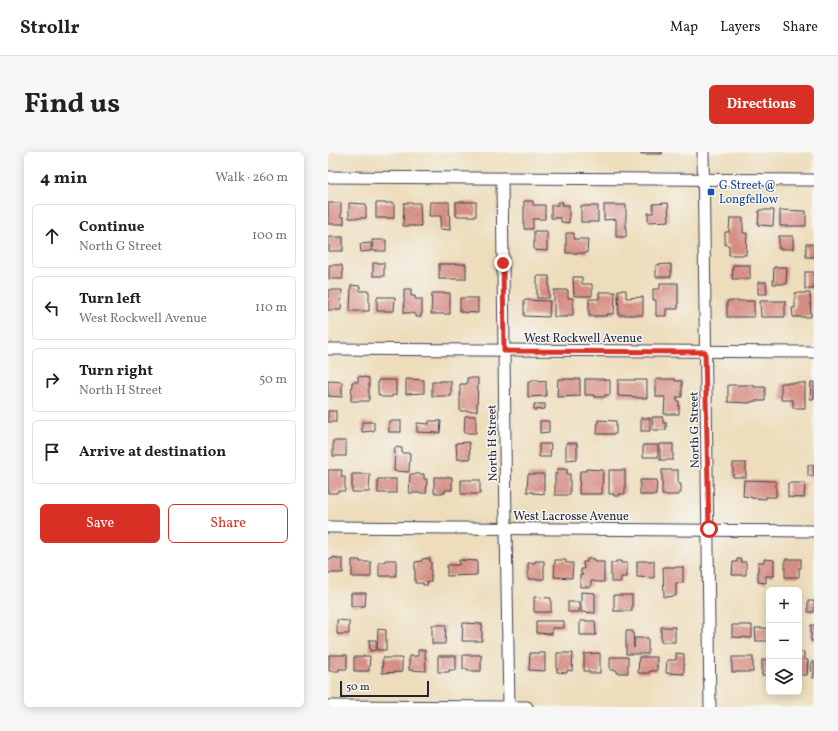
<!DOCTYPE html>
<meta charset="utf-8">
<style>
:root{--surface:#fff;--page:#f6f6f6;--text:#202124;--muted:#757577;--line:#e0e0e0;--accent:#d93025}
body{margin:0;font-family:Vollkorn,serif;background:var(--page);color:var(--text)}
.controls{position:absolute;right:12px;bottom:12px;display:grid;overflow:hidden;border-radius:6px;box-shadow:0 2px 10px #0003}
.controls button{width:36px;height:36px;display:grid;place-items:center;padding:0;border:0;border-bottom:1px solid var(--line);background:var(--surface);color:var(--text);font:20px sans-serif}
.scale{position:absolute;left:12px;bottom:10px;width:89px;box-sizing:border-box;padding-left:4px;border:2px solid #22223b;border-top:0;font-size:11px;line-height:14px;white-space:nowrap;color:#22223b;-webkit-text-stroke:3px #f6f6f2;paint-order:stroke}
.stop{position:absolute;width:12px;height:12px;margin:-9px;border:3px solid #d93025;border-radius:50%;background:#fff}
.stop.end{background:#d93025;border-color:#fff;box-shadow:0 1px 4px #0008}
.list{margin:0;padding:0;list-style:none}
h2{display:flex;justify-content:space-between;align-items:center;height:52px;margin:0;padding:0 16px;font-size:17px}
h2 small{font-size:13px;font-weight:400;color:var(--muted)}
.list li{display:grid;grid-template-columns:26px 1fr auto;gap:12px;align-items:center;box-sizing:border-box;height:64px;margin:0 8px 8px;padding:0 8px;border:1px solid var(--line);border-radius:6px}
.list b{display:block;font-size:15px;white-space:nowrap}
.list p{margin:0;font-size:13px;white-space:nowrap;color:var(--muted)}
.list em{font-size:13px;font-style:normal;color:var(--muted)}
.actions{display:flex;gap:8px;padding:12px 16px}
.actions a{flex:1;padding:9px 0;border:1px solid var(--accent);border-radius:6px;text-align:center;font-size:14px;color:var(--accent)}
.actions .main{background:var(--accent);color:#fff}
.icon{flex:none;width:22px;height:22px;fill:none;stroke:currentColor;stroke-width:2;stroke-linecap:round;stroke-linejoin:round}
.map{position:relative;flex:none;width:486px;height:555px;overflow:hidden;border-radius:6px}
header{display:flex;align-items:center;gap:24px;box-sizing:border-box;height:56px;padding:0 20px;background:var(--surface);border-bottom:1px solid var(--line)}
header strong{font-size:19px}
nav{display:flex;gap:22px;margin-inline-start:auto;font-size:14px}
.intro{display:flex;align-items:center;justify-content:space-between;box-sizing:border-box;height:96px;padding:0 24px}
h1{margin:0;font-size:28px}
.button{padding:10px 18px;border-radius:6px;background:var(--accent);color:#fff;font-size:14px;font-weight:700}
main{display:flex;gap:24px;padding:0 24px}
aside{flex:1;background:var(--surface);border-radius:6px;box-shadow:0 2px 10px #0003}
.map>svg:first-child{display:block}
.building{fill:url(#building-back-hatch)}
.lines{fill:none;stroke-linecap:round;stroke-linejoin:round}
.minor-casing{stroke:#403e4e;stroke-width:13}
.minor{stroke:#fff;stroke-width:11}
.route{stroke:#d93025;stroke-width:5}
.transit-dot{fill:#1a4fb4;stroke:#f6f6f2;stroke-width:1.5}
.labels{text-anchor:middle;stroke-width:3;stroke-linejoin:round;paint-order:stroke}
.transit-label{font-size:12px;fill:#164399;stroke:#f6f6f2;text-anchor:start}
.street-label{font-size:12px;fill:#22223b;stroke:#f6f6f2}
</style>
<header>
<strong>Strollr</strong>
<nav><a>Map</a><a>Layers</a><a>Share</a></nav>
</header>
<div class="intro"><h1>Find us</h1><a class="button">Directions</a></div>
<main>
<aside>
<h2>4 min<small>Walk · 260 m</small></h2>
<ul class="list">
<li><svg class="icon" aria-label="ahead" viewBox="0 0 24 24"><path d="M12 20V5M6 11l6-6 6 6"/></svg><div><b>Continue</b><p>North G Street</p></div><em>100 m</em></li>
<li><svg class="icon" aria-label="left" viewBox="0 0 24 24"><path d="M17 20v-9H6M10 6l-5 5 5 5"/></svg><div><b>Turn left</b><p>West Rockwell Avenue</p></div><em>110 m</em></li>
<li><svg class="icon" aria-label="right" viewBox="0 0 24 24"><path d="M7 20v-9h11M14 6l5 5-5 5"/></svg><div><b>Turn right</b><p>North H Street</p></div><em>50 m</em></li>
<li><svg class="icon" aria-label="arrive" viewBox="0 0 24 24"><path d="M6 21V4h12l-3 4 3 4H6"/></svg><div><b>Arrive at destination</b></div></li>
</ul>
<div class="actions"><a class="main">Save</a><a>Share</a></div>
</aside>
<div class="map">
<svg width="486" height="555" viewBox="0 0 486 555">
<defs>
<pattern id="building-back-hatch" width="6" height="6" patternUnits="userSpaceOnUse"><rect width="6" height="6" fill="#dc9286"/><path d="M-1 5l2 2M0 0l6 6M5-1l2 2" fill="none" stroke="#b2776f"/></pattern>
</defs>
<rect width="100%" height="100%" fill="#f6f6f2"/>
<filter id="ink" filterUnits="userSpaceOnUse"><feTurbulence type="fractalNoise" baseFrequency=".025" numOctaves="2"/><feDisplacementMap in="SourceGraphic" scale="8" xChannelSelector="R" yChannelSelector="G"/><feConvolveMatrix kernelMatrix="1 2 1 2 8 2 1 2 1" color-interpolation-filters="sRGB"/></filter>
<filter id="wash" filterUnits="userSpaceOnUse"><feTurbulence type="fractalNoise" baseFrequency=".012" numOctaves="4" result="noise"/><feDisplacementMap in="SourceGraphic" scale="16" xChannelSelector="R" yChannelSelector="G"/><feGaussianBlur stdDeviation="0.9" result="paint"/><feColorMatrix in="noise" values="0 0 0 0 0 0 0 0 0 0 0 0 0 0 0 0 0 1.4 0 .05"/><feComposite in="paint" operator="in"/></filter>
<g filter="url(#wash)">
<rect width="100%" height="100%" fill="#edddbb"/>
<g id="blocks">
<g class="building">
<rect x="313" y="0" width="21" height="2"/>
<polygon points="196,49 205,49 205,53 217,53 217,67 205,67 205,77 196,77"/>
<polygon points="102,50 121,50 122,78 112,77 113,64 101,64"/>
<rect x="128" y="50" width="20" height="14"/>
<polygon points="230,50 235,50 234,53 241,53 241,71 233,70 233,66 223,66 223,53 230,53"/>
<polygon points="0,51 13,51 13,65 16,65 16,72 0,72"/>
<polygon points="21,51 38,52 38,66 21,66"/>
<rect x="48" y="51" width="18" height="15"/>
<polygon points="76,51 92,51 93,74 75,74"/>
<polygon points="340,51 341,69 320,70 320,61 325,61 325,52"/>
<polygon points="276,53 298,53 298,85 288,85 288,67 276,68"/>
<rect x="253" y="54" width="17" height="16"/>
<polygon points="431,58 446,58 445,74 430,73"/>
<polygon points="452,58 478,59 478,74 452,74"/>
<polygon points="402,66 415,66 415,81 419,81 418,103 401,103 401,93 397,93 397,80 401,80"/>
<polygon points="206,79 219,79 219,99 206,98"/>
<polygon points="238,81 246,81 246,87 260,87 259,101 238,101"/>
<rect x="451" y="84" width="14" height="13"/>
<rect x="1" y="85" width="14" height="14"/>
<polygon points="44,88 58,88 58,99 45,99"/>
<polygon points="43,91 43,99 33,100 32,92"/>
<rect x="478" y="92" width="8" height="13"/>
<rect x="45" y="111" width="11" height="13"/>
<rect x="111" y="112" width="27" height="15"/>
<polygon points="343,112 343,125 328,125 328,113"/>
<polygon points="1,113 14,113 15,127 1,127"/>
<polygon points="405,113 422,113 422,127 404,127"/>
<polygon points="446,115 459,115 458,132 445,132"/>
<rect x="477" y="120" width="9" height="17"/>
<rect x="209" y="124" width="12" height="22"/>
<polygon points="245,125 254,125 254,132 264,132 264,144 246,144"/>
<polygon points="430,130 438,130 439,142 430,142"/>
<polygon points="332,131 350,131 350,157 338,157 338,164 328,164 328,148 325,148 325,137 332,137"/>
<polygon points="23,133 32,134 32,139 41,139 41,159 22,159"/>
<polygon points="76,137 83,137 83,144 87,144 87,147 94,147 94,162 93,162 93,165 88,165 88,162 85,162 84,161 76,161"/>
<polygon points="0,138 14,138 13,158 0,158"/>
<polygon points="226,138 240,138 240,146 245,146 245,163 240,163 240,165 226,165"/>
<polygon points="290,138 298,138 298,146 315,145 315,163 291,163"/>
<polygon points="271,140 287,140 286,162 279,162 279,164 261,164 261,147 271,147"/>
<polygon points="104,141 122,141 122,162 103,162"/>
<polygon points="467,141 482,141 483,165 465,165 464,156 467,156"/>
<polygon points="49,145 67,145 66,159 49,159"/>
<polygon points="132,146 150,146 150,161 132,160"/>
<polygon points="196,148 222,149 221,165 196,164"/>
<rect x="399" y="149" width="27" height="16"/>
<polygon points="432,149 457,149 457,165 433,165"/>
<polygon points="30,224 41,226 41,248 40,249 23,249 24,230 30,230"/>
<polygon points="139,226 150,226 149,259 132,259 132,232 139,232"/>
<polygon points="78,227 96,228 96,241 78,242"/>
<polygon points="230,227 252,227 252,244 229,245"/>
<polygon points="257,227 276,227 276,228 282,228 282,243 277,243 277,245 266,245 266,243 257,243"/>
<polygon points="328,227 347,227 347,229 354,229 354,245 349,245 349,249 351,249 351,262 336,262 337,245 328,245"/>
<polygon points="50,228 68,228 68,243 64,243 64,245 54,245 50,242"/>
<polygon points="204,228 211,228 211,230 218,229 218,244 200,245 200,230 204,230"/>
<polygon points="290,228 319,228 319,246 309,246 309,245 290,244"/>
<polygon points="0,229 14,230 14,245 0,244"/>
<polygon points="112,229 123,229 123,244 104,244 104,230 112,230"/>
<polygon points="483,230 486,230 486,247 482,247"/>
<polygon points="453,231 477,231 477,256 465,256 465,248 453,248"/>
<polygon points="400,233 426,233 426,235 437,235 437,249 426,249 421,251 400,250"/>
<polygon points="206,252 217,252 217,257 206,258"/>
<rect x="0" y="259" width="8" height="11"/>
<polygon points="137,264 148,264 148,281 136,281"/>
<polygon points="324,265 335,265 335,271 338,271 338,278 325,278"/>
<rect x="313" y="266" width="9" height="13"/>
<polygon points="270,268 288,269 288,282 269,282"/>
<rect x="61" y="269" width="12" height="11"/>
<polygon points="101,269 113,269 112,281 89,280 89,271 101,272"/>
<polygon points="212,269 221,269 221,280 212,281"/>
<polygon points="34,270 46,270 46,279 34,280"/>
<rect x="5" y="289" width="13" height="15"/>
<polygon points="141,290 142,307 129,307 128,291"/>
<polygon points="238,291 249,291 249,307 238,308"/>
<polygon points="211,292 223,292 222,305 211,305"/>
<rect x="332" y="292" width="13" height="16"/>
<rect x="315" y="293" width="15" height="12"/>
<polygon points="67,295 74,296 74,301 82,301 81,320 66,319"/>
<rect x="405" y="311" width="13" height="14"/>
<rect x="480" y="313" width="6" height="11"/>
<polygon points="229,317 239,317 239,322 242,322 242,343 227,343 227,322 229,322"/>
<polygon points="258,317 275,318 274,342 251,342 252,319 258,319"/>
<polygon points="0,318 14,318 13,325 17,325 17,339 9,339 9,341 0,341"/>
<polygon points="281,318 297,318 297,342 291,342 291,344 286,344 286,342 281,342"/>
<polygon points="334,318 350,318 350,332 353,332 353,341 350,341 350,343 334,343"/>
<polygon points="24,322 42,322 41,340 24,340"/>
<polygon points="82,322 96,322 96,327 99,327 98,341 81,341"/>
<polygon points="200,322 216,322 216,342 205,341 205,340 199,340"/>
<polygon points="106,325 124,325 124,338 117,338 117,341 106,341"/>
<rect x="50" y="327" width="18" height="14"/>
<rect x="133" y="328" width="19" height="14"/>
<polygon points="312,328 329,328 328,343 312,343"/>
<polygon points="416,328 448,329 448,345 438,345 438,347 423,346 423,345 415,344"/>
<polygon points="460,331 477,331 476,346 460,345"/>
<polygon points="5,405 9,406 9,407 15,407 15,421 0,421 0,407 5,407"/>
<polygon points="102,406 102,410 103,410 103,430 99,430 100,433 95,433 95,431 87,431 87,410 94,409 94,407"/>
<polygon points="259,407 266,407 266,410 276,410 276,430 267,430 267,429 263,429 263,435 252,435 252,423 255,423 253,422 253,417 256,417 255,410 259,410"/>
<polygon points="409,407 413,407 413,410 418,410 418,423 404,423 405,410 409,410"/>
<polygon points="436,407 446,408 446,424 438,424 438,431 430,430 430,410 436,410"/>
<polygon points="457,407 473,407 473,416 471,416 471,425 457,425"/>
<polygon points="24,408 32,408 32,410 43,410 43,425 24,425"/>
<polygon points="57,408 68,408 68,424 51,424 51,410 57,410"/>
<polygon points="131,408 149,409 149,423 119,424 119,413 131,413"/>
<polygon points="227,408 238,408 238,411 245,411 244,426 226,425"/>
<polygon points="207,409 216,409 216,427 200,427 200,411 207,411"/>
<polygon points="288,409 293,409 293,411 299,411 299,425 293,425 293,430 283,430 283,411 288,411"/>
<polygon points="309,409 326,409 326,426 309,425"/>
<polygon points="335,415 355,415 355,431 348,431 348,444 336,445"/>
<polygon points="253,440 267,441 267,461 253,460"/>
<polygon points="23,441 38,441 37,454 23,454"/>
<rect x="286" y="443" width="18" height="16"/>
<polygon points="206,445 223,446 223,460 206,460"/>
<rect x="480" y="449" width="6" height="11"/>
<rect x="240" y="450" width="11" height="10"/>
<polygon points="9,468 21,469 21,482 9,482"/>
<polygon points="208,469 236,469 236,476 224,476 224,482 208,481"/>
<polygon points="252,469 267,469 268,483 252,483"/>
<polygon points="135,471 154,472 154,489 134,489"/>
<polygon points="104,473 118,473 117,492 104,492"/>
<polygon points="404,473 424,473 424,486 404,485"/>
<rect x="483" y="473" width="3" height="16"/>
<rect x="333" y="475" width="14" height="15"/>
<polygon points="427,476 441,476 441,489 428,489"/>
<polygon points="50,477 58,478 58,498 49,498"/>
<polygon points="298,479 305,479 306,496 306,486 320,486 320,502 298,502"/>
<polygon points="41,488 48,488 48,498 42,499"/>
<polygon points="90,498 97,498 98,519 81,518 81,504 90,504"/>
<polygon points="471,500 476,500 476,508 480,508 479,523 471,523"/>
<polygon points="202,501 217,501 217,519 201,518"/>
<polygon points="229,501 245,501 244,519 239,518 239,521 229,520"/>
<polygon points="272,501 272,521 261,521 261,519 256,519 256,502"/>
<polygon points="348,501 356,502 356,522 338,521 339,508 348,508"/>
<polygon points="1,503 19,503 19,517 11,517 11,519 1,519"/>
<polygon points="135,503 153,503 153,519 140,519 140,517 135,517"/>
<polygon points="35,504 42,504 41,519 26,519 26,505 34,505"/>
<polygon points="110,504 128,504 128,518 121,518 121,520 110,520"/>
<polygon points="282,505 300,505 300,521 289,521 289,518 282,518"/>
<polygon points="311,505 329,505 329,519 322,519 321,521 310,521"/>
<rect x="404" y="505" width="21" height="15"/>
<polygon points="55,506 74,506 74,520 54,521"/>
<rect x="434" y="508" width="7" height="15"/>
<polygon points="483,510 486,510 486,526 484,526"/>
</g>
</g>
</g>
<g filter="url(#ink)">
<use href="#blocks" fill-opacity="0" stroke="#403e4e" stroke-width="1"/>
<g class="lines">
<g class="minor-casing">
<g id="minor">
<polyline points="375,0 382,555"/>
<polyline points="0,25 486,28"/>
<polyline points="174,26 178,376 181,555"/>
<polyline points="0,197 486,200"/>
<polyline points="0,375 486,379"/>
<polyline points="0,554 199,555"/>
</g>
</g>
<use href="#minor" class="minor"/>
</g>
</g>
<g class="lines" filter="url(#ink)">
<polyline class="route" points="175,111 176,199 377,200 381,377"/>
</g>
<rect class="transit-dot" x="379" y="36" width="8" height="8" rx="2"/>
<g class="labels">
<g class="transit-label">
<text x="391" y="37">G Street @<tspan x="391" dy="14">Longfellow</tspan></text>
</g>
<g class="street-label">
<text x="255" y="190">West Rockwell Avenue</text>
<text transform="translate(366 278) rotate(-91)" y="4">North G Street</text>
<text transform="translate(164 291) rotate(-91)" y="4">North H Street</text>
<text x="243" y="368">West Lacrosse Avenue</text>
</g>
</g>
</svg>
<div class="controls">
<button>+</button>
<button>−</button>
<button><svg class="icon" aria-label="layers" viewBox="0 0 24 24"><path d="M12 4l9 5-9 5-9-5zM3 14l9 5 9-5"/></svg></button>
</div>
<div class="scale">50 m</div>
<div class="stop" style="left:381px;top:377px"></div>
<div class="stop end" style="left:175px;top:111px"></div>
</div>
</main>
